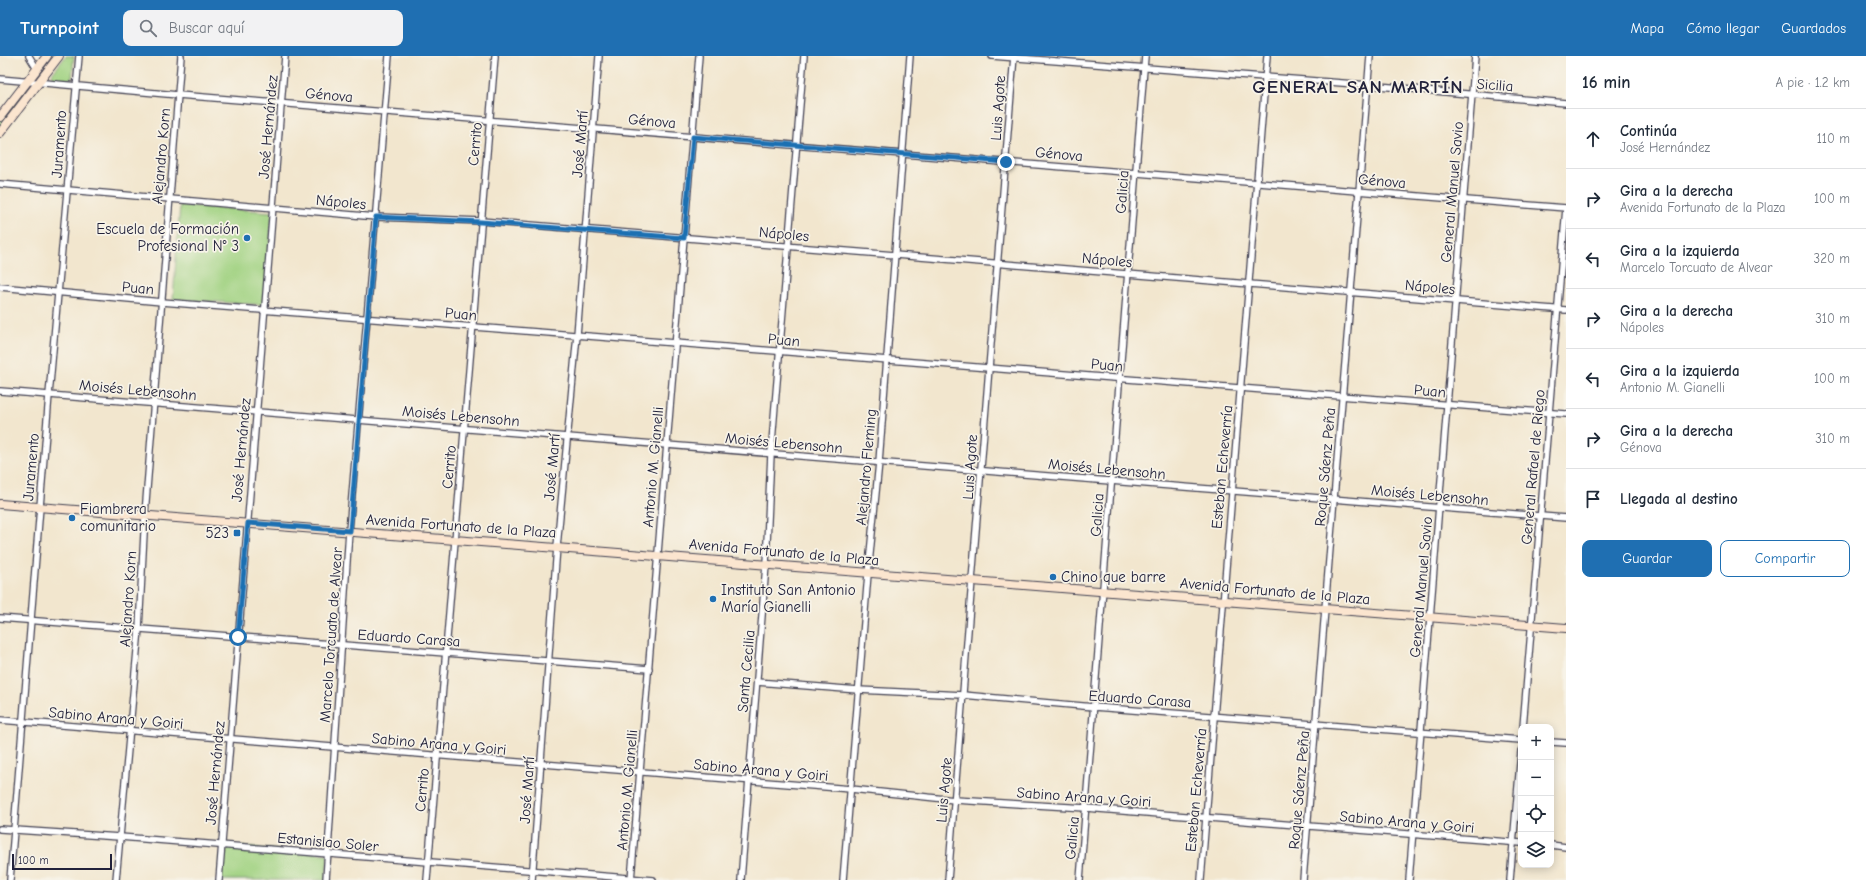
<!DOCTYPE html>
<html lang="es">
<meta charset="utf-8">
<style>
:root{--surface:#fff;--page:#f2f2f3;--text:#1f2937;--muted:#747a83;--line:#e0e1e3;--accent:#1f6fb2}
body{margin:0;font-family:"Comic Neue",sans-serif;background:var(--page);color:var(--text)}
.controls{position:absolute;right:12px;bottom:12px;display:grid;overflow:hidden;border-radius:8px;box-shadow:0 2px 10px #0003}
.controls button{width:36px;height:36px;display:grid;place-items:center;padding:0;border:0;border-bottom:1px solid var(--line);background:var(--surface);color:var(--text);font:20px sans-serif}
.scale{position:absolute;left:12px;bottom:10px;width:100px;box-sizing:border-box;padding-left:4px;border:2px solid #22223b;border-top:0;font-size:11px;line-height:14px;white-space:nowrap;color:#22223b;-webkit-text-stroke:3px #f7f3e8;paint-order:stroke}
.stop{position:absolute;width:12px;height:12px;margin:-9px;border:3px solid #1f6fb2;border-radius:50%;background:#fff}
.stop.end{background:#1f6fb2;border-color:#fff;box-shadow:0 1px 4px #0008}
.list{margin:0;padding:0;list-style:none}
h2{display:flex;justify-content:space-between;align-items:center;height:52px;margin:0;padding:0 16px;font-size:17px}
h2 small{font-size:13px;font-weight:400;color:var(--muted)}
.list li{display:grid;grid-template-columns:26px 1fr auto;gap:12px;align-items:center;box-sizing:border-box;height:60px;padding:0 16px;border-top:1px solid var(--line)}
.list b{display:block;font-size:15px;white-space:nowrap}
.list p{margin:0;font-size:13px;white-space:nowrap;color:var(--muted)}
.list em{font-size:13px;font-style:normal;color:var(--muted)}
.actions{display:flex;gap:8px;padding:12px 16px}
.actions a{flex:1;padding:9px 0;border:1px solid var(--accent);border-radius:8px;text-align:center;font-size:14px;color:var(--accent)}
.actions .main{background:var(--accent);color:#fff}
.icon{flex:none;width:22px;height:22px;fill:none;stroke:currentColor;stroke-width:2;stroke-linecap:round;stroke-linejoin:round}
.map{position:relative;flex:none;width:1566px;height:824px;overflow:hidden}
header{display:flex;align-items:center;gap:24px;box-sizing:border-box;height:56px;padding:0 20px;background:var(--accent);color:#fff}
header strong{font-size:19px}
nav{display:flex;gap:22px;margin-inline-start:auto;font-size:14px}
.search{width:280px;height:36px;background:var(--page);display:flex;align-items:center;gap:10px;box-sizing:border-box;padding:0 14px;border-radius:8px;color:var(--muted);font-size:15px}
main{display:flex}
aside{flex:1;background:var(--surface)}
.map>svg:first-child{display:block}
.green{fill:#a0d281;stroke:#617a5e}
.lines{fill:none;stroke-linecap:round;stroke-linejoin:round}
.street-casing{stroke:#413f51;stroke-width:8}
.secondary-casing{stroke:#413f51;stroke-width:10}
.street{stroke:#fff;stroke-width:5.5}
.secondary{stroke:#fbe5cf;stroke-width:8}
.route{stroke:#1f6fb2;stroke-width:5}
.poi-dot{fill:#1f6fb2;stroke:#f7f3e8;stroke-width:1.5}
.labels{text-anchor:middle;stroke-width:3.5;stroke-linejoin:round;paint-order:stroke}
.street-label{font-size:15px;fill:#22223b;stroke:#f7f3e8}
.poi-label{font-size:15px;fill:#22223b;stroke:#f7f3e8;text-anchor:start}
.district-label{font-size:19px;font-weight:bold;letter-spacing:1px;fill:#22223b;stroke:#f7f3e8}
</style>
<header>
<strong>Turnpoint</strong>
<div class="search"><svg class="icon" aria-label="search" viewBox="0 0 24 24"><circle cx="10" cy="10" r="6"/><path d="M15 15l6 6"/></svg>Buscar aquí</div>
<nav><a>Mapa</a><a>Cómo llegar</a><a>Guardados</a></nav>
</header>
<main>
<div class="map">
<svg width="1566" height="824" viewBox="0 0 1566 824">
<rect width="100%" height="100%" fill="#f7f3e8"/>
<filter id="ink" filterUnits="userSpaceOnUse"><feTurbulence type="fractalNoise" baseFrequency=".025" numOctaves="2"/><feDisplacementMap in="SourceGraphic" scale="8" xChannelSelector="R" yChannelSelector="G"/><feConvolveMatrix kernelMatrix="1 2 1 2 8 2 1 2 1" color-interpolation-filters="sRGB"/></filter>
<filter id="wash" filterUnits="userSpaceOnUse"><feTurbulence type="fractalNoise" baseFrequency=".012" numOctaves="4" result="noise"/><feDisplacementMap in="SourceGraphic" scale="16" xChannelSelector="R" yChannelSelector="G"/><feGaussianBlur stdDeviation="0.9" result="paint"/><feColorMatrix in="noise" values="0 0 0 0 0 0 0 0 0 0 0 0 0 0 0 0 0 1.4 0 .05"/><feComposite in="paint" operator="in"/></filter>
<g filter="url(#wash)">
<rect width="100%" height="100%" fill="#f2e6ce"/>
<g class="green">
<polygon points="66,0 74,0 72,22 68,24 54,23 52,18"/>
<polygon points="28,29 33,30 0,73 0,65"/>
<polygon points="180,149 272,156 266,249 173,243"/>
<polygon points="222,789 328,798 326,824 219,824"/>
</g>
</g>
<g filter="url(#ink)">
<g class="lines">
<g class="street-casing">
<g id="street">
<polyline points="29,0 37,13"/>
<polyline points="992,0 1368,29 1566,47"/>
<polyline points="0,23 178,39 1566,152"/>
<polyline points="0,128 376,161 481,165 1566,254"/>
<polyline points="0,231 162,246 1566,358"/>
<polyline points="0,335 1566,462"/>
<polyline points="0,562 649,613"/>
<polyline points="757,626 858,634 963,639 1094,651 1521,684"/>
<polyline points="0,664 851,733 955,744 1086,752 1521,787"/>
<polyline points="1523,671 1566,152"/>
<polyline points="1551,686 1566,687"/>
<polyline points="0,773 120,781 653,824"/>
<polyline points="1551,789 1566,791"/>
<polyline points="10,824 49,339 79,0"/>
<polyline points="116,824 139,573 145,458 181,0"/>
<polyline points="219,824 285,0"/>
<polyline points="326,824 349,475 389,0"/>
<polyline points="427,824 495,0"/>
<polyline points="532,824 557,491 577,279 599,0"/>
<polyline points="631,824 699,0"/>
<polyline points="741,824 766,509 771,398 804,0"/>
<polyline points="843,824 868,518 879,406 910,0"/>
<polyline points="948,824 1014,0"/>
<polyline points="1080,824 1145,0"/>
<polyline points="1201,824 1267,0"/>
<polyline points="1303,824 1370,0"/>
<polyline points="1409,824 1475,0"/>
<polyline points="1510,824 1521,695"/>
</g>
</g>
<g class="secondary-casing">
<g id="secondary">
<polyline points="0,61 47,0"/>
<polyline points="0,77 59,0"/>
<polyline points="0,448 1566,572"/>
</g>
</g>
<use href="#street" class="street"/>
<use href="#secondary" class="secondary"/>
</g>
</g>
<g class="lines" filter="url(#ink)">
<polyline class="route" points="238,581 248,467 350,475 376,161 481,166 684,182 693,81 1006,106"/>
</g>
<g class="poi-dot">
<circle cx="247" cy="182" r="4"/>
<circle cx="72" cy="462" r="4"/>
<rect x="233" y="473" width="8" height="8" rx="2"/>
<circle cx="1053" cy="521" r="4"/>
<circle cx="713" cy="543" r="4"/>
</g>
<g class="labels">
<g class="street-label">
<text transform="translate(1495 29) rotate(4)" y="5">Sicilia</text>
<text transform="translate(329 39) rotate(5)" y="5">Génova</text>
<text transform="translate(998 52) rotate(-86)" y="5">Luis Agote</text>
<text transform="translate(652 65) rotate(5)" y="5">Génova</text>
<text transform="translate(268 71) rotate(-85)" y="5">José Hernández</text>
<text transform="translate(59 88) rotate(-86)" y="5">Juramento</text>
<text transform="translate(475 88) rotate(-85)" y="5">Cerrito</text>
<text transform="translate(580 88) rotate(-85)" y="5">José Martí</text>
<text transform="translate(1059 98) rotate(5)" y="5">Génova</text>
<text transform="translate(161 100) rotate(-85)" y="5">Alejandro Korn</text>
<text transform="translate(1382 125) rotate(5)" y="5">Génova</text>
<text transform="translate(1122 136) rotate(-86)" y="5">Galicia</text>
<text transform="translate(1452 136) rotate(-85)" y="5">General Manuel Savio</text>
<text transform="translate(341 146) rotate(5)" y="5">Nápoles</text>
<text transform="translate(784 178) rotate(5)" y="5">Nápoles</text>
<text transform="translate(1107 204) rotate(5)" y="5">Nápoles</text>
<text transform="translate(1430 231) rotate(5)" y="5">Nápoles</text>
<text transform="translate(138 232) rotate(5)" y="5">Puan</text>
<text transform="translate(461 258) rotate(5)" y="5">Puan</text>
<text transform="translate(784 284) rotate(5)" y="5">Puan</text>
<text transform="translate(1107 309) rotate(5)" y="5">Puan</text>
<text transform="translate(138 334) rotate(5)" y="5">Moisés Lebensohn</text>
<text transform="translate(1430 335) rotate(5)" y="5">Puan</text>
<text transform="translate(461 360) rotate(5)" y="5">Moisés Lebensohn</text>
<text transform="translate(784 387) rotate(5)" y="5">Moisés Lebensohn</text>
<text transform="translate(241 394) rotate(-85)" y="5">José Hernández</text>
<text transform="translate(31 411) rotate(-85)" y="5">Juramento</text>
<text transform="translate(449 411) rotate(-85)" y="5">Cerrito</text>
<text transform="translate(552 411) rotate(-85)" y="5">José Martí</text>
<text transform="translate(653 411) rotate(-85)" y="5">Antonio M. Gianelli</text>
<text transform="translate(866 411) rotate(-85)" y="5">Alejandro Fleming</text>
<text transform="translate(970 411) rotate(-86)" y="5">Luis Agote</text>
<text transform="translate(1222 411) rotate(-85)" y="5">Esteban Echeverría</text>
<text transform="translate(1325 411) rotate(-85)" y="5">Roque Sáenz Peña</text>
<text transform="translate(1533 411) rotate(-85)" y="5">General Rafael de Riego</text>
<text transform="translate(1107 413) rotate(5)" y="5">Moisés Lebensohn</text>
<text transform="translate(1430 439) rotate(5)" y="5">Moisés Lebensohn</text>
<text transform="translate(1097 459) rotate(-86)" y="5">Galicia</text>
<text transform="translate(461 470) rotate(4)" y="5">Avenida Fortunato de la Plaza</text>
<text transform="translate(784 496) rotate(5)" y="5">Avenida Fortunato de la Plaza</text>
<text transform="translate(1421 531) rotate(-85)" y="5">General Manuel Savio</text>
<text transform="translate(1275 535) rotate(5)" y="5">Avenida Fortunato de la Plaza</text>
<text transform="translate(128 543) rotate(-86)" y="5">Alejandro Korn</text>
<text transform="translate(331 579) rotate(-86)" y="5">Marcelo Torcuato de Alvear</text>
<text transform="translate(409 582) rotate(4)" y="5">Eduardo Carasa</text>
<text transform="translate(746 615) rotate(-85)" y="5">Santa Cecilia</text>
<text transform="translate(1140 643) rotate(4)" y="5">Eduardo Carasa</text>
<text transform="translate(116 662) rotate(5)" y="5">Sabino Arana y Goiri</text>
<text transform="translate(439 688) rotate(5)" y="5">Sabino Arana y Goiri</text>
<text transform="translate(761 714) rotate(5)" y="5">Sabino Arana y Goiri</text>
<text transform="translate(215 717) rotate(-85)" y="5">José Hernández</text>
<text transform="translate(422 734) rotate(-85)" y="5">Cerrito</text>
<text transform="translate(527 734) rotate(-86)" y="5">José Martí</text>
<text transform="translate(627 734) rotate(-85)" y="5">Antonio M. Gianelli</text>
<text transform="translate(944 734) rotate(-85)" y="5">Luis Agote</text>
<text transform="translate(1196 734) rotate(-85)" y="5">Esteban Echeverría</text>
<text transform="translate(1299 734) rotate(-85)" y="5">Roque Sáenz Peña</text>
<text transform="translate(1084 741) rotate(4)" y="5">Sabino Arana y Goiri</text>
<text transform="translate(1407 766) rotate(5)" y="5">Sabino Arana y Goiri</text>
<text transform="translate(1072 782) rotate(-85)" y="5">Galicia</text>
<text transform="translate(328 786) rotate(5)" y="5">Estanislao Soler</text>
</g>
<g class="poi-label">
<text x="239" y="178" text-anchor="end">Escuela de Formación<tspan x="239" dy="17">Profesional N° 3</tspan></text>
<text x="80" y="458">Fiambrera<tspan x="80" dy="17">comunitario</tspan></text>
<text x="229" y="482" text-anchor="end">523</text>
<text x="1061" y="526">Chino que barre</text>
<text x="721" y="539">Instituto San Antonio<tspan x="721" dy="17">María Gianelli</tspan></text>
</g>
<g class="district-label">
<text x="1358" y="37">GENERAL SAN MARTÍN</text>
</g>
</g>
</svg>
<div class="controls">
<button>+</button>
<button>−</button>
<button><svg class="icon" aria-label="locate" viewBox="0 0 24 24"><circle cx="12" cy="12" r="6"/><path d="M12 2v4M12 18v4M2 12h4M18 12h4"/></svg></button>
<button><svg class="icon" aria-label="layers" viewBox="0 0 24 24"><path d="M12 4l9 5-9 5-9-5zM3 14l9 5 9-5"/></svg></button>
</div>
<div class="scale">100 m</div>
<div class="stop" style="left:238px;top:581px"></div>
<div class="stop end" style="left:1006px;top:106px"></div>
</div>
<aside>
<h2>16 min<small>A pie · 1.2 km</small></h2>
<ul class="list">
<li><svg class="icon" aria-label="ahead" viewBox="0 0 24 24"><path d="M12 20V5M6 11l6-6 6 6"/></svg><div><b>Continúa</b><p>José Hernández</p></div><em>110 m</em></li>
<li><svg class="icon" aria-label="right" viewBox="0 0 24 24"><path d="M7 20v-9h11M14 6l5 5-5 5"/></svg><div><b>Gira a la derecha</b><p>Avenida Fortunato de la Plaza</p></div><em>100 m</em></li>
<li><svg class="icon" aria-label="left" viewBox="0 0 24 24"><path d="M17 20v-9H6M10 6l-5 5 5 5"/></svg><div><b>Gira a la izquierda</b><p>Marcelo Torcuato de Alvear</p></div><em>320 m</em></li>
<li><svg class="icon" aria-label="right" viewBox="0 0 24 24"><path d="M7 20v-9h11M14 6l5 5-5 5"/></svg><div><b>Gira a la derecha</b><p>Nápoles</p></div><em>310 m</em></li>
<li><svg class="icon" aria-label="left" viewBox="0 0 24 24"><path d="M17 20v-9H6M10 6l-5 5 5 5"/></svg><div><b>Gira a la izquierda</b><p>Antonio M. Gianelli</p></div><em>100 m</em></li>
<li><svg class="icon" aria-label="right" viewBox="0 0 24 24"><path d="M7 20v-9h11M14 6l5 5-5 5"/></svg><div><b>Gira a la derecha</b><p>Génova</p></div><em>310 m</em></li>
<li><svg class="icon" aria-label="arrive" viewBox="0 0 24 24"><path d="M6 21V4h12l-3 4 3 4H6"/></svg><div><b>Llegada al destino</b></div></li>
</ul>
<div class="actions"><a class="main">Guardar</a><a>Compartir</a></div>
</aside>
</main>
